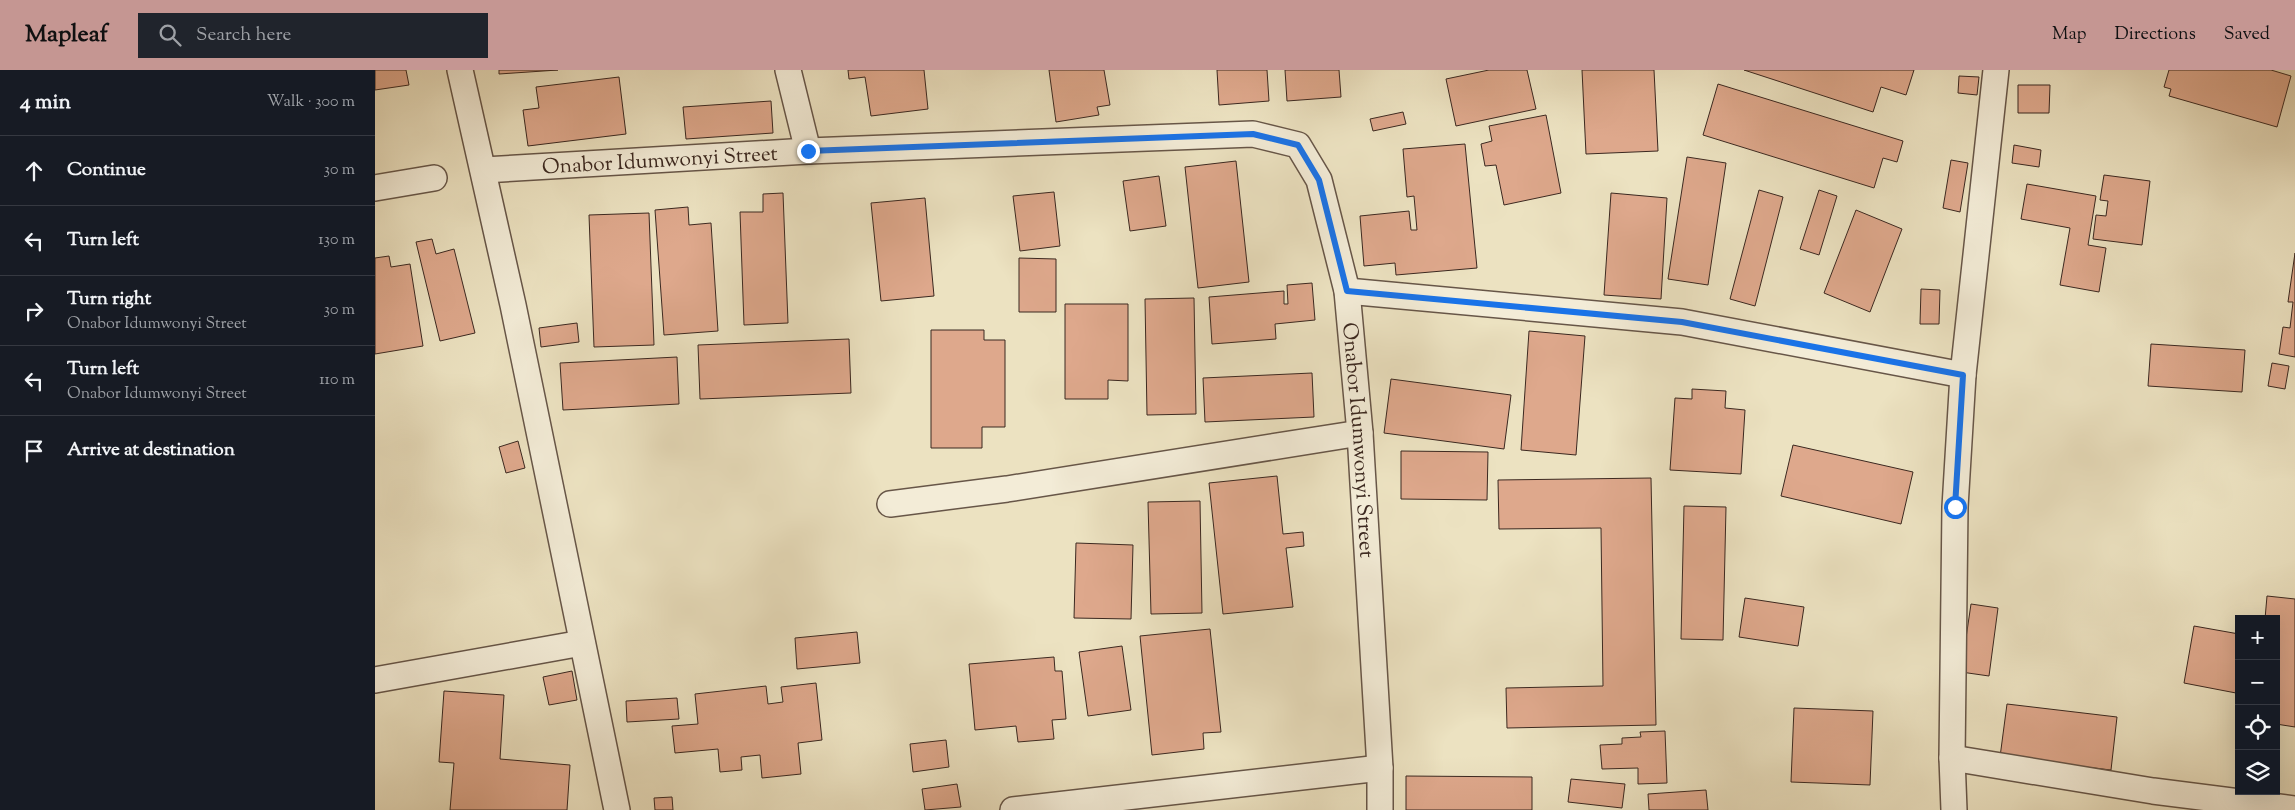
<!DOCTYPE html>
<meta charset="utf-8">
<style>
:root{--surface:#171b24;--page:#20242c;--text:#f1f3f6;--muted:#9ea1a6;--line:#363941;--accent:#c59692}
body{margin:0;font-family:"Sorts Mill Goudy",serif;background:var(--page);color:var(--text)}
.controls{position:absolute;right:15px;bottom:15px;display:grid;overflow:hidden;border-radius:0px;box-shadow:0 5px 20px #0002}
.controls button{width:45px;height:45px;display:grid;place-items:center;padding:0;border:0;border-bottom:1px solid var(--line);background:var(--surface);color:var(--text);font:25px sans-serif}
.stop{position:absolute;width:15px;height:15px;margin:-11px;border:4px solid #1a73e8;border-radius:50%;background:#fff}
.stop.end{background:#1a73e8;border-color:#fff;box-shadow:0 1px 5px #0008}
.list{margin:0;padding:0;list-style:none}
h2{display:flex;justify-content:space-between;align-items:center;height:65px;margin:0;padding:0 20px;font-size:21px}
h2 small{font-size:16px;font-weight:400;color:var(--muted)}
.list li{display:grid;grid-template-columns:32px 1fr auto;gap:15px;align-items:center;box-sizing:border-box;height:70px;padding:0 20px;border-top:1px solid var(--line)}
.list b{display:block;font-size:19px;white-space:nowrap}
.list p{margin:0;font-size:16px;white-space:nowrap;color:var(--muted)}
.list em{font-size:16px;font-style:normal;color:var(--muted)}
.icon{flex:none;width:28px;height:28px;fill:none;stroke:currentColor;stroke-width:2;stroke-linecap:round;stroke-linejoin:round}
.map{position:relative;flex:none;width:1920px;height:740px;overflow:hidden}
header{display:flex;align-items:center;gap:30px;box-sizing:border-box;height:70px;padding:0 25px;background:var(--accent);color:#111}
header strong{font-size:24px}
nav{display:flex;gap:28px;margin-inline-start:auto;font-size:18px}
.search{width:350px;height:45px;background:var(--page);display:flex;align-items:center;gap:12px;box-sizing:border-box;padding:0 18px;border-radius:0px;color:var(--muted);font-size:19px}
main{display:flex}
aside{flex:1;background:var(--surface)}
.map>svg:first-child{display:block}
.building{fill:#dea88c;stroke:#3b2820}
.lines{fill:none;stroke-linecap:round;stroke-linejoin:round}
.street-casing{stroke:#675648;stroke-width:28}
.street{stroke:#f3ecd7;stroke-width:25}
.route{stroke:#1a73e8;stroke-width:6}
.labels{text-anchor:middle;stroke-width:4;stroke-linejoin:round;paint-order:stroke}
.street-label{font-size:21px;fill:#3b2820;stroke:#f3ecd7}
</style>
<header>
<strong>Mapleaf</strong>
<div class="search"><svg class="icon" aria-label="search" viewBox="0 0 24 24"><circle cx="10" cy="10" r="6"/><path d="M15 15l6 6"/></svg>Search here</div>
<nav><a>Map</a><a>Directions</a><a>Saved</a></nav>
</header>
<main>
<aside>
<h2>4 min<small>Walk · 300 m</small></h2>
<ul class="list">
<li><svg class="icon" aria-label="ahead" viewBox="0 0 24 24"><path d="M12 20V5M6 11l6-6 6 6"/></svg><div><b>Continue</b></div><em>30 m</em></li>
<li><svg class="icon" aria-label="left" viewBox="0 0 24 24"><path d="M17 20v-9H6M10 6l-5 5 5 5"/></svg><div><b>Turn left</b></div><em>130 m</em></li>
<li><svg class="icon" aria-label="right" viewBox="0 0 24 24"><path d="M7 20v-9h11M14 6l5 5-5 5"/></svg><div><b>Turn right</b><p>Onabor Idumwonyi Street</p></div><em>30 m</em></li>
<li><svg class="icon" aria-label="left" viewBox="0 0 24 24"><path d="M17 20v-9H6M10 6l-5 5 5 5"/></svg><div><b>Turn left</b><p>Onabor Idumwonyi Street</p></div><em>110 m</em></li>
<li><svg class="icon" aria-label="arrive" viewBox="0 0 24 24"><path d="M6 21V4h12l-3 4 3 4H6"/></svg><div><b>Arrive at destination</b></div></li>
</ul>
</aside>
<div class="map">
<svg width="1920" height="740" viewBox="0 0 1920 740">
<rect width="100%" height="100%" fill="#ece2c1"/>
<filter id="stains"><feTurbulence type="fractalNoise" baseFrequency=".004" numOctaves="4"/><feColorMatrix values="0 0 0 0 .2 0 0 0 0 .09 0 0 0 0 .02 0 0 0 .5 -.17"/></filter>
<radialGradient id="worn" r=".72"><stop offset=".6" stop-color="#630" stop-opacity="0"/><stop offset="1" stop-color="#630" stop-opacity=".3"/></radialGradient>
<g class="building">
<polygon points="0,0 31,0 34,15 0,20"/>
<polygon points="124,0 183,0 124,4"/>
<polygon points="473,0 549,0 553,39 496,46 490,7 474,9"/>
<polygon points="674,0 729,0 735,35 722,37 724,45 681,52"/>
<polygon points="842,0 892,0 894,31 844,35"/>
<polygon points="910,0 964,0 966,27 912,31"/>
<polygon points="1114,0 1152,0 1161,39 1081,56 1071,9"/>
<polygon points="1207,0 1279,0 1283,81 1211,84"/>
<polygon points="1369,0 1539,0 1531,25 1506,17 1498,42"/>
<polygon points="1794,0 1896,0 1916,6 1902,57 1794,26 1796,19 1789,17"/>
<polygon points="1584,6 1604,7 1602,25 1583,23"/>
<polygon points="244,7 251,64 153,76 148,40 164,38 161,17"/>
<polygon points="1343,14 1528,71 1522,92 1508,88 1499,118 1328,65"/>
<polygon points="1643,15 1675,15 1674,43 1643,43"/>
<polygon points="396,31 398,63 311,69 308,37"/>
<polygon points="1028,42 1031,54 998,61 995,49"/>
<polygon points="1171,45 1186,123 1129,135 1121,95 1110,96 1106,74 1117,71 1114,56"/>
<polygon points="1090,74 1102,198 1021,205 1020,193 989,196 985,146 1034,141 1036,160 1042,160 1039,126 1032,127 1028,79"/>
<polygon points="1639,75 1666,80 1664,97 1637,93"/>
<polygon points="1312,87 1351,93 1333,215 1293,209"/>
<polygon points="1576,90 1593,93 1585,142 1568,138"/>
<polygon points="861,91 874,212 823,218 810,97"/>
<polygon points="1729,105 1775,111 1767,175 1718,169 1721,145 1731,146 1733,131 1725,130"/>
<polygon points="784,106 791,156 755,161 748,111"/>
<polygon points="1652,114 1721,126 1713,175 1731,178 1724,222 1685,215 1695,158 1646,149"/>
<polygon points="1384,120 1408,127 1380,236 1355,229"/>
<polygon points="1444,120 1462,126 1444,185 1425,179"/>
<polygon points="679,122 685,176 645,181 638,126"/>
<polygon points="408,123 413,253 369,255 365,142 388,142 388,124"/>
<polygon points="1236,123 1292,128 1286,229 1229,225"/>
<polygon points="550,128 559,226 506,231 496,133"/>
<polygon points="313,137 314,155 336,153 343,261 289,265 280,140"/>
<polygon points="1481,140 1527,159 1495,242 1449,223"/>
<polygon points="274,143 279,275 219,277 214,145"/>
<polygon points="57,169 61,184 79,179 100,263 65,271 41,172"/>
<polygon points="1920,183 1920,287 1904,284 1908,257 1915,258 1918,232 1913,232"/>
<polygon points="14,186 16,197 35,194 48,276 0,284 0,188"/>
<polygon points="644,188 681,189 681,242 644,242"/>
<polygon points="937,213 940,250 900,254 901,269 837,274 834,227 909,221 909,234 913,234 912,215"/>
<polygon points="1546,219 1565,220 1564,254 1545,254"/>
<polygon points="819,228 821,344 772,345 770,229"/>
<polygon points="690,234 753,234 753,311 733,310 733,329 690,329"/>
<polygon points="202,253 204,272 166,277 164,258"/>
<polygon points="556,260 609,260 609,270 630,270 630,357 607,357 607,378 556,378"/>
<polygon points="1154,261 1210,266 1201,385 1146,380"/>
<polygon points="474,269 476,323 325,329 323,275"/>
<polygon points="1776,274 1870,280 1867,322 1773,316"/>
<polygon points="302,287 304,334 188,340 185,293"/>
<polygon points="1897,293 1914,296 1910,319 1893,316"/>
<polygon points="937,303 939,347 830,352 828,308"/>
<polygon points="1016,309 1136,325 1129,379 1009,363"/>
<polygon points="1317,319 1351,321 1350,338 1370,340 1366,404 1295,400 1300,328 1317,329"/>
<polygon points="143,371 150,398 131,403 124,377"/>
<polygon points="1418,375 1538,402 1526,454 1406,426"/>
<polygon points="1026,381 1113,382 1112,430 1026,429"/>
<polygon points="902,406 908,464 928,462 929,476 911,478 918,537 848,544 834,413"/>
<polygon points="1276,408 1281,655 1132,658 1131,618 1228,616 1226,458 1124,459 1123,410"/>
<polygon points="825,431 827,543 776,544 773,432"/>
<polygon points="1309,436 1351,437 1348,570 1306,569"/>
<polygon points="701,473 758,475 756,549 699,548"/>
<polygon points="1892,526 1920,529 1920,657 1901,654 1901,549 1890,549"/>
<polygon points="1370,528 1429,537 1423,576 1364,567"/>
<polygon points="1596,534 1623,538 1614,606 1586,602"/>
<polygon points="1819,556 1864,564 1864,608 1861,623 1809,613"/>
<polygon points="835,559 846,662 828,663 829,679 777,685 765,566"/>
<polygon points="482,562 485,593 422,599 420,568"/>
<polygon points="747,576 756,640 713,646 704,582"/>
<polygon points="679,587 680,601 687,601 691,649 677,650 679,669 643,672 641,656 600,660 594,594"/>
<polygon points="197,601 202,630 174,635 168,607"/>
<polygon points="441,613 447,670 423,673 426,704 387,708 385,685 366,687 367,700 345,702 343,679 300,683 297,656 323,654 320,624 391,616 393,634 408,632 406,617"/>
<polygon points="69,621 129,625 125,689 195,695 192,740 75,740 79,693 64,692"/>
<polygon points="302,628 304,649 252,652 251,631"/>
<polygon points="1632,634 1742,647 1736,700 1625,687"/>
<polygon points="1419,638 1498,641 1495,715 1416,712"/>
<polygon points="1290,661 1292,713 1263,714 1263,698 1227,699 1225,675 1247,674 1247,668 1266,667 1265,662"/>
<polygon points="571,670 574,697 538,702 535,674"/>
<polygon points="1031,706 1157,707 1157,740 1031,740"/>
<polygon points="1196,709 1250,714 1247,738 1193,732"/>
<polygon points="582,714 586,737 550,740 547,719"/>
<polygon points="1331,720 1333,740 1274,740 1273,724"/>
<polygon points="297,727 298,740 280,740 279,728"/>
</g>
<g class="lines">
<g class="street-casing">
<g id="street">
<polyline points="85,0 138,235 242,740"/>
<polyline points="413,0 433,81"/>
<path id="s1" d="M109 100 433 81 878 64 923 75 944 110 972 221 985 363 1005 698V740"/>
<polyline points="0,118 59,108"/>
<polyline points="972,221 1307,252 1588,305"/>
<polyline points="515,434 632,419 985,363"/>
<polyline points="0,610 207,573"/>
<polyline points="1577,688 1778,721 1920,739"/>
<polyline points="638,740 1005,698"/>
<polyline points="1579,740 1577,688 1580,437 1588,305 1621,0"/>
</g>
</g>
<use href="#street" class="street"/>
</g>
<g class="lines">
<polyline class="route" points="433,81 878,64 923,75 944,110 972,221 1307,252 1588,305 1580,437"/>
</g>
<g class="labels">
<g class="street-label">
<text dy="7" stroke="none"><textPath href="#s1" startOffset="176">Onabor Idumwonyi Street</textPath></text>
<text dy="7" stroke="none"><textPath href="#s1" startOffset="1121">Onabor Idumwonyi Street</textPath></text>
</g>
</g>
<rect width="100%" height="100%" filter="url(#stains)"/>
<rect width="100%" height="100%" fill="url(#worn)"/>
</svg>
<div class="controls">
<button>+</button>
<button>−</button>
<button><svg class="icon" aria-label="locate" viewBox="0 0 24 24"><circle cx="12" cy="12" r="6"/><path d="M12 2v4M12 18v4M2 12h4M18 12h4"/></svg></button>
<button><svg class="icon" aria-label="layers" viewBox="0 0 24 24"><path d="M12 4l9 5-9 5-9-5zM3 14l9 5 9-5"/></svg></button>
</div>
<div class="stop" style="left:1580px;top:437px"></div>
<div class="stop end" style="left:433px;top:81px"></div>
</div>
</main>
